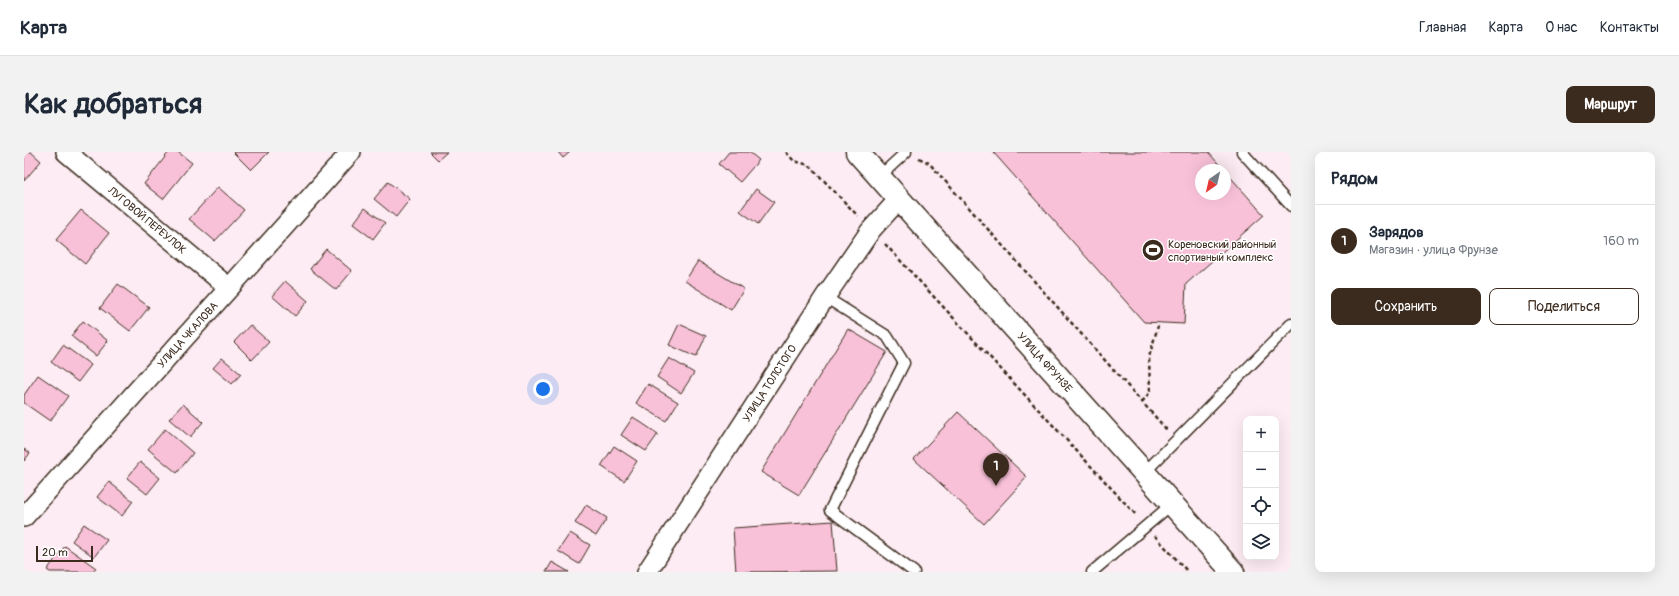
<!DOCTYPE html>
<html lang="ru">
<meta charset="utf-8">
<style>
:root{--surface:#fff;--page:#f2f2f3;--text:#1f2937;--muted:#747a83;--line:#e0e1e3;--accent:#3b2a1e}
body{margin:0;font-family:Pangolin,sans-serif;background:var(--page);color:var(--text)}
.controls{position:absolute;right:12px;bottom:12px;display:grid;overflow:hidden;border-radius:8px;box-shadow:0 4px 16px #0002}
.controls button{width:36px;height:36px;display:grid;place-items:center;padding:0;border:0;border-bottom:1px solid var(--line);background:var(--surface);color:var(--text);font:20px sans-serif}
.compass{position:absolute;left:1171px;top:12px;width:36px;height:36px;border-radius:50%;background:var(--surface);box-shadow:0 4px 16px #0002;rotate:214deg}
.scale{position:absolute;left:12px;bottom:10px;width:57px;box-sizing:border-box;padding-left:4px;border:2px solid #3b2a1e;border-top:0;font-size:11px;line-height:14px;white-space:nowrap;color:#3b2a1e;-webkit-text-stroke:3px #fff;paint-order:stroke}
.you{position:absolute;left:519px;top:237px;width:14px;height:14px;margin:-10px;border:3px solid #fff;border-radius:50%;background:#1a73e8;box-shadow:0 0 0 6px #1a73e833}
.badge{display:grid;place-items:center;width:26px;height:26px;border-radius:50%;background:var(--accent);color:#fff;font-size:13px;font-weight:700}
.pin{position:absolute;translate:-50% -33px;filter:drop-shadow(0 1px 2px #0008)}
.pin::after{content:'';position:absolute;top:21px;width:14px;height:12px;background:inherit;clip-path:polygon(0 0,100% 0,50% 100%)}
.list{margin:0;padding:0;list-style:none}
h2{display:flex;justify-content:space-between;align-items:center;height:52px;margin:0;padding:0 16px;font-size:17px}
h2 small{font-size:13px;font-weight:400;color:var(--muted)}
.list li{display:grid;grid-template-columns:26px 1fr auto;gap:12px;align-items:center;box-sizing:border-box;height:72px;padding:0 16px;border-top:1px solid var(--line)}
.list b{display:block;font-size:15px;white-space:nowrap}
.list p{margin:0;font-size:13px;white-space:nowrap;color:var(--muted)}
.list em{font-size:13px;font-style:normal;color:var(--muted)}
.actions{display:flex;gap:8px;padding:12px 16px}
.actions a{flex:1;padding:9px 0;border:1px solid var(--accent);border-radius:8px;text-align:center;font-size:14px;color:var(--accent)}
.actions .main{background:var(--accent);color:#fff}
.icon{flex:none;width:22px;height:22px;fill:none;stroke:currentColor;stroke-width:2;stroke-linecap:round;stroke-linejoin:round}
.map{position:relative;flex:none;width:1267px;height:420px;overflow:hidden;border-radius:8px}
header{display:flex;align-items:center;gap:24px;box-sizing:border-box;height:56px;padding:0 20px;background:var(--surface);border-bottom:1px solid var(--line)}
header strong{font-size:19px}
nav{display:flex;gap:22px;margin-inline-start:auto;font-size:14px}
.intro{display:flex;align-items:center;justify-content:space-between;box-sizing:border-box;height:96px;padding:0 24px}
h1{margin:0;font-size:28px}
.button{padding:10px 18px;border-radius:8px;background:var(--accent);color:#fff;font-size:14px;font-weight:700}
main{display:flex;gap:24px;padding:0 24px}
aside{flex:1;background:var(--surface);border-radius:8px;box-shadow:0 4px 16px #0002}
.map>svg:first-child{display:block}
.building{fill:#f8c1d8;stroke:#3b2a1e}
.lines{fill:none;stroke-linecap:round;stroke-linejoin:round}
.service-casing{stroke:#3b2a1e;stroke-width:13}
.minor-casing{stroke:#3b2a1e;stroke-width:22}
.secondary-casing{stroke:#3b2a1e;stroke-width:25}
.path{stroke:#3b2a1e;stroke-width:2.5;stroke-dasharray:4 3;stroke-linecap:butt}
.service{stroke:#fff;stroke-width:10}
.minor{stroke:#fff;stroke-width:19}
.secondary{stroke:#fff;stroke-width:22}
.labels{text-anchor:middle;stroke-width:3;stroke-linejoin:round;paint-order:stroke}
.street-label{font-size:11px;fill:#3b2a1e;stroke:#fff}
.poi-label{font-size:11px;fill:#3b2a1e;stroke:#fff;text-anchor:start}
</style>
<header>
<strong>Карта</strong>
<nav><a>Главная</a><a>Карта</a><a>О нас</a><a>Контакты</a></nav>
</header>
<div class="intro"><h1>Как добраться</h1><a class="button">Маршрут</a></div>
<main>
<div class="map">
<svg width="1267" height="420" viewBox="0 0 1267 420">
<rect width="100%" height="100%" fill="#fdecf3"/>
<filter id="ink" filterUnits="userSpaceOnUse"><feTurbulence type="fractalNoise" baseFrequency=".025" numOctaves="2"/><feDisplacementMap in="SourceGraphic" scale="8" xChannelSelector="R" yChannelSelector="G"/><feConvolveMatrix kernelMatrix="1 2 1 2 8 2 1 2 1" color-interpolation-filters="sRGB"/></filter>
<g filter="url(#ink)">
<g class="building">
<polygon points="0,0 7,0 17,9 0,29"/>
<polygon points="145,0 154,0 168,11 139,47 120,32"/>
<polygon points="209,0 245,0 227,18"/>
<polygon points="406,0 423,0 414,8"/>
<polygon points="534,0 546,0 539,6"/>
<polygon points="705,0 725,0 735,8 716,30 695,12"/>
<polygon points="969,0 1184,0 1200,18 1177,18 1177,42 1201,42 1201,19 1240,63 1162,132 1160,172 1120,170"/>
<polygon points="364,30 386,47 372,65 350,47"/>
<polygon points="194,35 220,58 191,89 165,67"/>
<polygon points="732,37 750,50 734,72 716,59"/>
<polygon points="341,56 361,71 349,87 329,72"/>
<polygon points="57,58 85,81 61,112 32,88"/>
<polygon points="302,97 328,119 312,138 286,117"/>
<polygon points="674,109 720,137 707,158 661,129"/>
<polygon points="261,129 284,149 271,164 248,144"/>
<polygon points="94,132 125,155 106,179 76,156"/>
<polygon points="59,169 84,189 72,204 47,184"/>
<polygon points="655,172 682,184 672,205 645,193"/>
<polygon points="226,173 245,190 228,208 210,190"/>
<polygon points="824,177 863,200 775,343 737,320"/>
<polygon points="39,193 67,213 54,230 27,210"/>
<polygon points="198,206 217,222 208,232 189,216"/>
<polygon points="645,206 670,221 657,241 633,225"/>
<polygon points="14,223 44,244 26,269 0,251 0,243"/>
<polygon points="624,232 654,250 642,269 612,251"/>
<polygon points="159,252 179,270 166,285 145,267"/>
<polygon points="934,260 1003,325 960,372 890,307"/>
<polygon points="609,265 634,282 622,299 597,283"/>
<polygon points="141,277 169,301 153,321 124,297"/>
<polygon points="590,294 613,309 600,329 577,314"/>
<polygon points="0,297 6,301 0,309"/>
<polygon points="116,310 136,326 123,342 103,326"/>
<polygon points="85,330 109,349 98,364 73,345"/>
<polygon points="562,353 583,366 572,384 551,371"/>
<polygon points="809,369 813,419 712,420 709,376"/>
<polygon points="60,372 83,388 70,405 48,389"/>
<polygon points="546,381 566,393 555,412 534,399"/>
<polygon points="41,394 72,416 69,420 26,420 23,418"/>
<polygon points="528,410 545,420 522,420"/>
</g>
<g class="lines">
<g class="service-casing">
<g id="service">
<polyline points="1218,0 1267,54"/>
<polyline points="855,25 882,0"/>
<polyline points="801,145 863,184 880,211 806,358 890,420"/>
<polyline points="1120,321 1267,172"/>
<polyline points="1068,420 1148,352"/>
</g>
</g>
<g class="minor-casing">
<g id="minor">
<path id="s1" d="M42 0 204 135"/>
<path id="s2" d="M0 365 327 0"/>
<path id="s3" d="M623 420 801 145 847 78 875 47"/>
</g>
</g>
<g class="secondary-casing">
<g id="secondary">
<path id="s4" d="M833 0 1209 420"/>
</g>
</g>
<g class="path">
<polyline points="762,0 770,9 785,13 834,64"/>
<polyline points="895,6 905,11 1143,278"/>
<polyline points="861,92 1113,364"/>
<polyline points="1118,250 1126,240 1125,205 1134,174"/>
<polyline points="1131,384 1164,420"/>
</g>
<use href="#service" class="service"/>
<use href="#minor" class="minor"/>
<use href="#secondary" class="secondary"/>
</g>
</g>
<defs>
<g id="stadium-disc" transform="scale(1.15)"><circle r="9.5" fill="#3b2a1e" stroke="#fff"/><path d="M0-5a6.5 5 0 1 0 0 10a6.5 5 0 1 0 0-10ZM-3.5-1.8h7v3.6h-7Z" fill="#fff"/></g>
</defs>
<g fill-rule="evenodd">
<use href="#stadium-disc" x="1129" y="98"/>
</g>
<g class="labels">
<g class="street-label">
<text dy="4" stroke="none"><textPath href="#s1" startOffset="106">ЛУГОВОЙ ПЕРЕУЛОК</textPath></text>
<text dy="4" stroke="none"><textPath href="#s2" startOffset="245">УЛИЦА ЧКАЛОВА</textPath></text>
<text dy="4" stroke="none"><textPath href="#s4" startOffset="282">УЛИЦА ФРУНЗЕ</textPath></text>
<text dy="4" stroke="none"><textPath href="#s3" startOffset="225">УЛИЦА ТОЛСТОГО</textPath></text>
</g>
<g class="poi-label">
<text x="1144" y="96">Кореновский районный<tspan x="1144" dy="13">спортивный комплекс</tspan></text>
</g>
</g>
</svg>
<div class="controls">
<button>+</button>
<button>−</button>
<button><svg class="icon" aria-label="locate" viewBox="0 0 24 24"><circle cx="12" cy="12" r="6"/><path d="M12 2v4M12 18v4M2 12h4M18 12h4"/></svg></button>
<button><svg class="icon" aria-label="layers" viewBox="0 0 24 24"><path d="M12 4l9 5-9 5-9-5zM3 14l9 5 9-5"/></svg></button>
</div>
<svg class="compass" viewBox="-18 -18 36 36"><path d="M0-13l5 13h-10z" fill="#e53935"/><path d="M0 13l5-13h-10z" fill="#747a83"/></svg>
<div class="scale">20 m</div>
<div class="you"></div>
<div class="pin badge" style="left:972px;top:334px">1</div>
</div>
<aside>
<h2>Рядом<small></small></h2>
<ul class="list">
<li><span class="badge">1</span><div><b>Зарядов</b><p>Магазин · улица Фрунзе</p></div><em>160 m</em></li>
</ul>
<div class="actions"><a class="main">Сохранить</a><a>Поделиться</a></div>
</aside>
</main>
